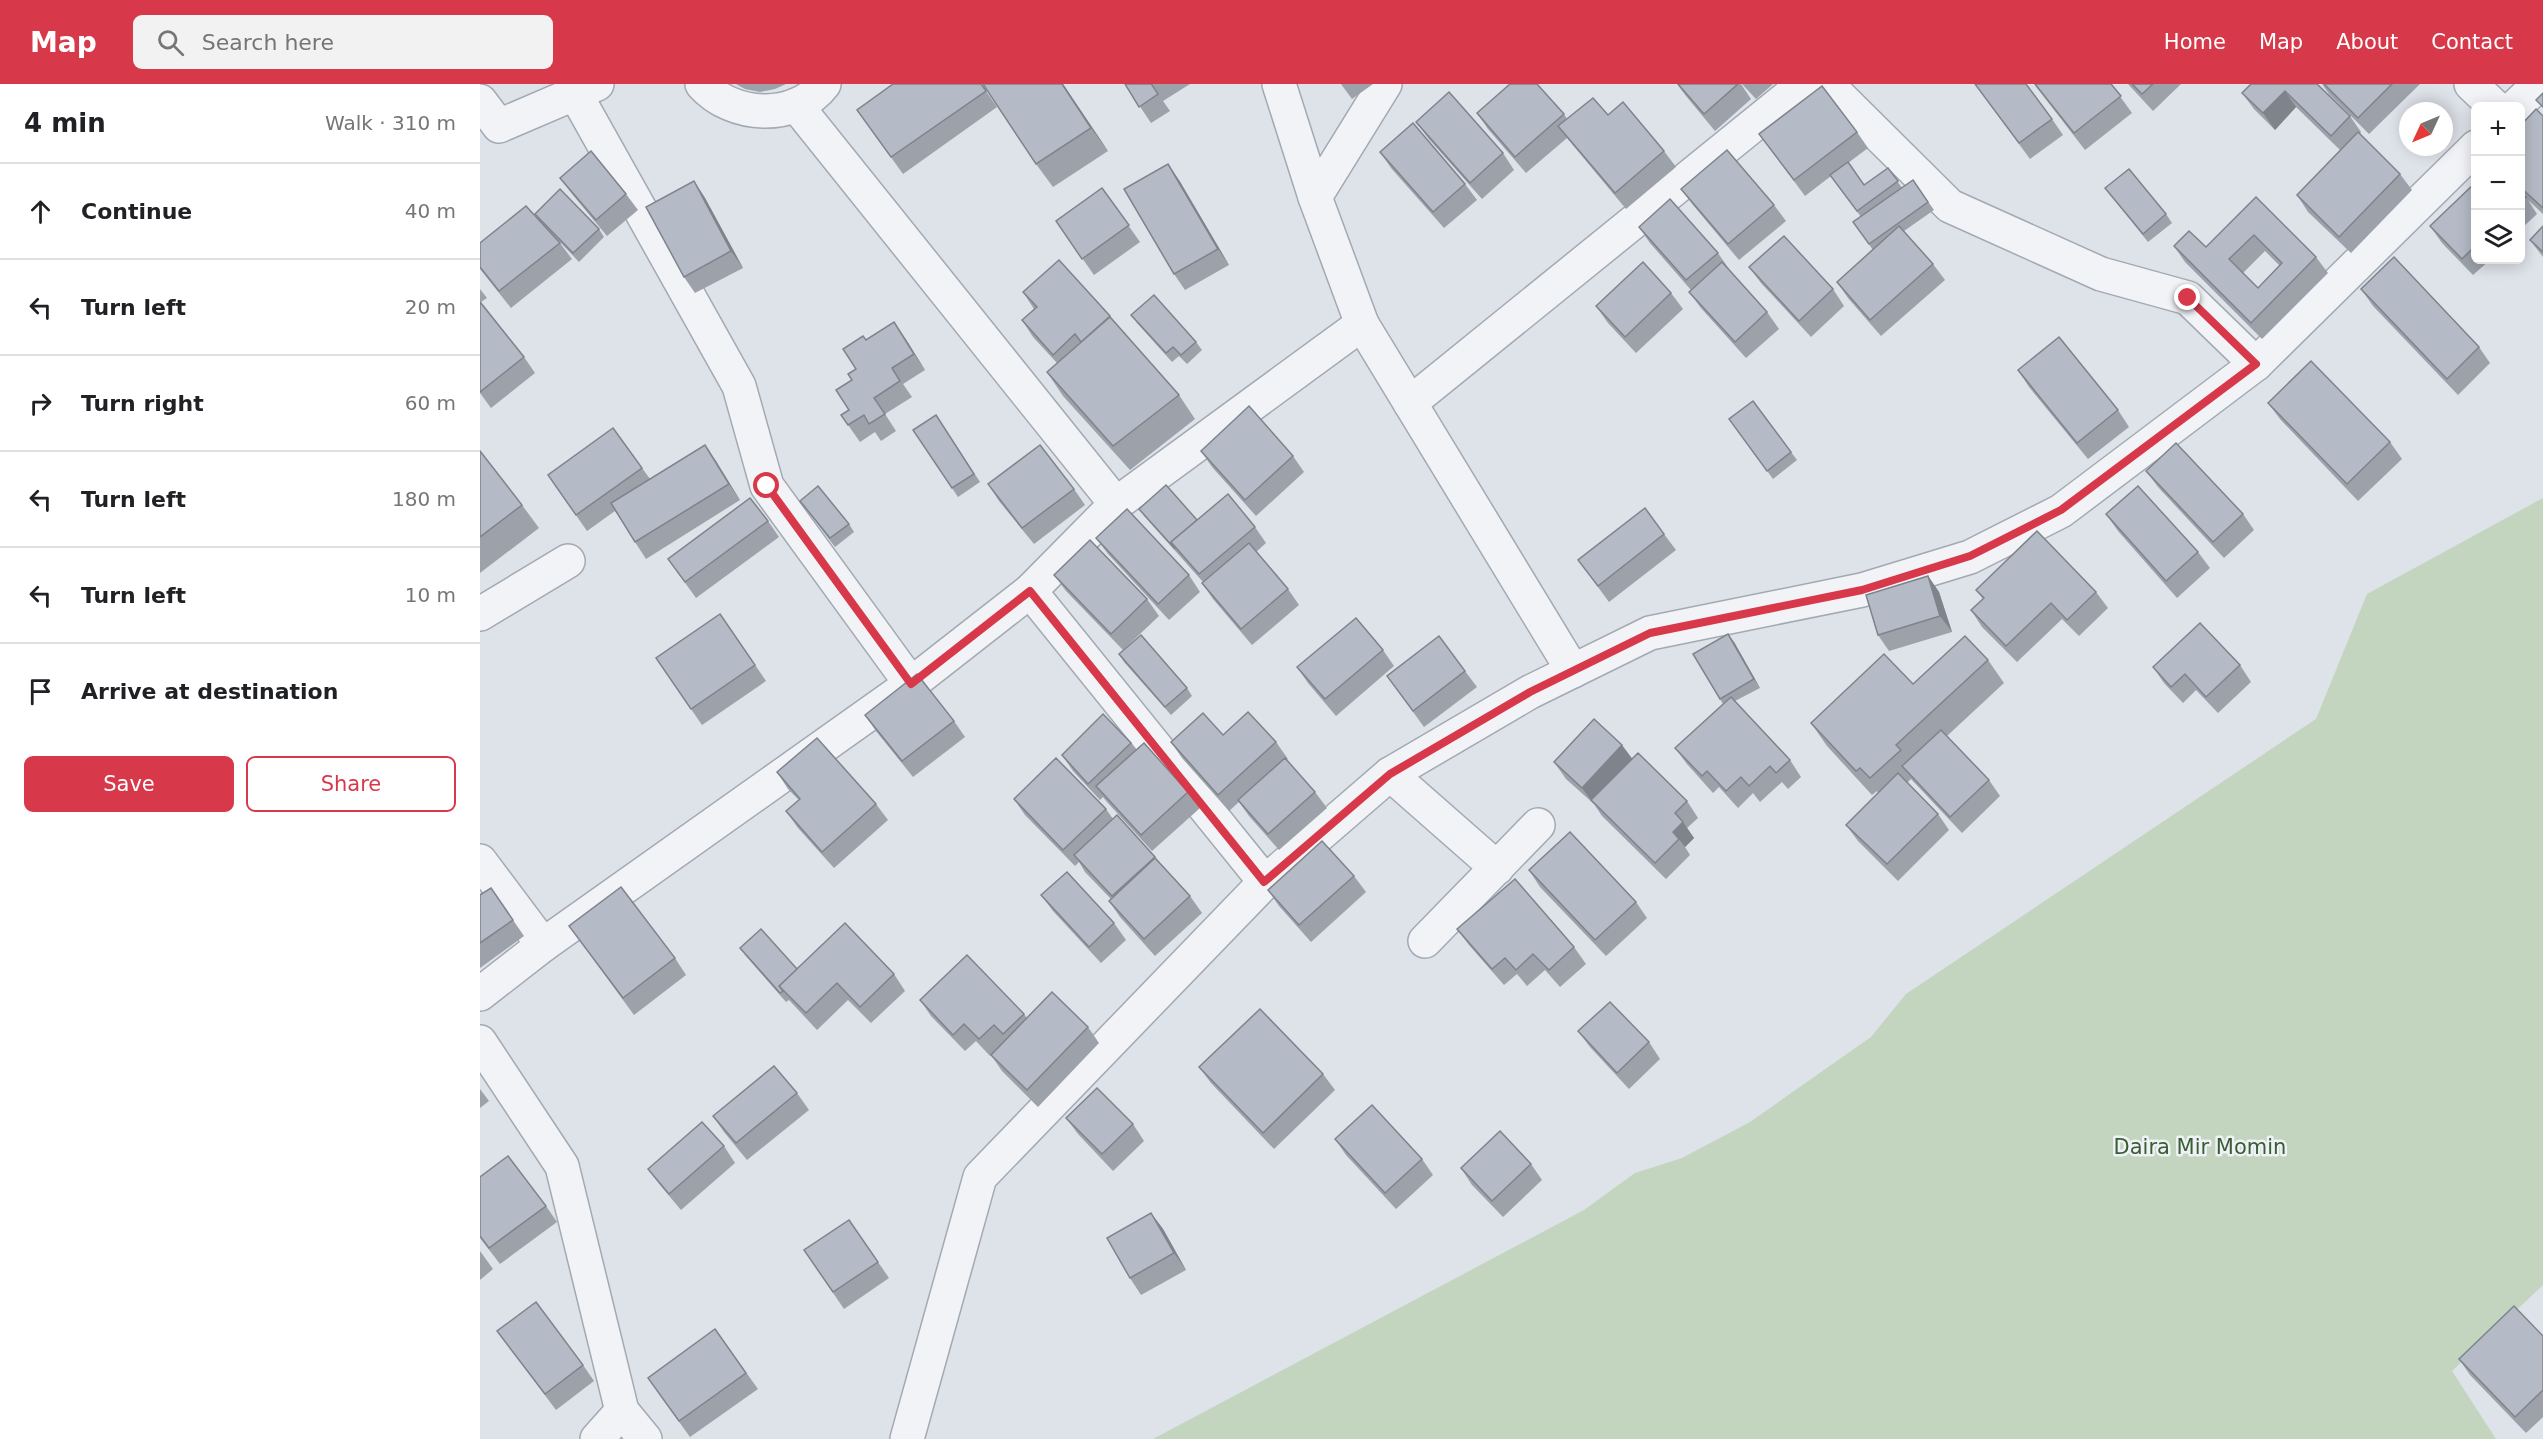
<!DOCTYPE html>
<meta charset="utf-8">
<style>
:root{--surface:#fff;--page:#f2f2f2;--text:#202124;--muted:#757577;--line:#e0e0e0;--accent:#d8394a}
body{margin:0;font-family:"DejaVu Sans",sans-serif;background:var(--page);color:var(--text)}
.controls{position:absolute;right:18px;top:18px;display:grid;overflow:hidden;border-radius:9px;box-shadow:0 3px 15px #0003}
.controls button{width:54px;height:54px;display:grid;place-items:center;padding:0;border:0;border-bottom:2px solid var(--line);background:var(--surface);color:var(--text);font:30px sans-serif}
.compass{position:absolute;left:1919px;top:18px;width:54px;height:54px;border-radius:50%;background:var(--surface);box-shadow:0 3px 15px #0003;rotate:226deg}
.stop{position:absolute;width:18px;height:18px;margin:-14px;border:4px solid #d8394a;border-radius:50%;background:#fff}
.stop.end{background:#d8394a;border-color:#fff;box-shadow:0 2px 6px #0008}
.list{margin:0;padding:0;list-style:none}
h2{display:flex;justify-content:space-between;align-items:center;height:78px;margin:0;padding:0 24px;font-size:26px}
h2 small{font-size:20px;font-weight:400;color:var(--muted)}
.list li{display:grid;grid-template-columns:39px 1fr auto;gap:18px;align-items:center;box-sizing:border-box;height:96px;padding:0 24px;border-top:2px solid var(--line)}
.list b{display:block;font-size:22px;white-space:nowrap}
.list em{font-size:20px;font-style:normal;color:var(--muted)}
.actions{display:flex;gap:12px;padding:18px 24px}
.actions a{flex:1;padding:14px 0;border:2px solid var(--accent);border-radius:9px;text-align:center;font-size:21px;color:var(--accent)}
.actions .main{background:var(--accent);color:#fff}
.icon{flex:none;width:33px;height:33px;fill:none;stroke:currentColor;stroke-width:2;stroke-linecap:round;stroke-linejoin:round}
.map{position:relative;flex:none;width:2063px;height:1355px;overflow:hidden}
header{display:flex;align-items:center;gap:36px;box-sizing:border-box;height:84px;padding:0 30px;background:var(--accent);color:#fff}
header strong{font-size:28px}
nav{display:flex;gap:33px;margin-inline-start:auto;font-size:21px}
.search{width:420px;height:54px;background:var(--page);display:flex;align-items:center;gap:15px;box-sizing:border-box;padding:0 21px;border-radius:9px;color:var(--muted);font-size:22px}
main{display:flex}
aside{flex:1;background:var(--surface)}
.map>svg:first-child{display:block}
.green{fill:#c3d4bf}
.lines{fill:none;stroke-linecap:round;stroke-linejoin:round}
.minor-casing{stroke:#a3a9b3;stroke-width:36}
.minor{stroke:#f1f3f7;stroke-width:33}
.wall{fill:#9ca1aa;fill-rule:evenodd}
.shaded-wall{fill:#7f838b}
.building{fill:#b5bbc6;stroke:#7f838b;stroke-width:1.5;fill-rule:evenodd}
.route{stroke:#d8394a;stroke-width:8}
.labels{text-anchor:middle;stroke-width:5;stroke-linejoin:round;paint-order:stroke}
.park-label{font-size:21px;fill:#395e32;stroke:#eef1f6}
</style>
<header>
<strong>Map</strong>
<div class="search"><svg class="icon" aria-label="search" viewBox="0 0 24 24"><circle cx="10" cy="10" r="6"/><path d="M15 15l6 6"/></svg>Search here</div>
<nav><a>Home</a><a>Map</a><a>About</a><a>Contact</a></nav>
</header>
<main>
<aside>
<h2>4 min<small>Walk · 310 m</small></h2>
<ul class="list">
<li><svg class="icon" aria-label="ahead" viewBox="0 0 24 24"><path d="M12 20V5M6 11l6-6 6 6"/></svg><div><b>Continue</b></div><em>40 m</em></li>
<li><svg class="icon" aria-label="left" viewBox="0 0 24 24"><path d="M17 20v-9H6M10 6l-5 5 5 5"/></svg><div><b>Turn left</b></div><em>20 m</em></li>
<li><svg class="icon" aria-label="right" viewBox="0 0 24 24"><path d="M7 20v-9h11M14 6l5 5-5 5"/></svg><div><b>Turn right</b></div><em>60 m</em></li>
<li><svg class="icon" aria-label="left" viewBox="0 0 24 24"><path d="M17 20v-9H6M10 6l-5 5 5 5"/></svg><div><b>Turn left</b></div><em>180 m</em></li>
<li><svg class="icon" aria-label="left" viewBox="0 0 24 24"><path d="M17 20v-9H6M10 6l-5 5 5 5"/></svg><div><b>Turn left</b></div><em>10 m</em></li>
<li><svg class="icon" aria-label="arrive" viewBox="0 0 24 24"><path d="M6 21V4h12l-3 4 3 4H6"/></svg><div><b>Arrive at destination</b></div></li>
</ul>
<div class="actions"><a class="main">Save</a><a>Share</a></div>
</aside>
<div class="map">
<svg width="2063" height="1355" viewBox="0 0 2063 1355">
<rect width="100%" height="100%" fill="#dee2e9"/>
<polygon class="green" points="2063,414 2063,1201 1972,1287 2016,1355 673,1355 1104,1126 1155,1089 1202,1074 1270,1038 1391,953 1426,910 1836,635 1887,510"/>
<g class="lines">
<g class="minor-casing">
<g id="minor">
<path d="M222 0C252 34 315 38 344 0"/>
<polyline points="799,0 835,113 882,240 1093,587"/>
<polyline points="1347,0 1470,122 1621,190 1708,214 1776,280"/>
<polyline points="1991,0 2014,22"/>
<polyline points="96,11 259,302 287,402 431,600"/>
<polyline points="0,17 19,42 117,0"/>
<polyline points="316,21 636,420"/>
<polyline points="2036,22 2059,0"/>
<polyline points="835,113 905,0"/>
<polyline points="930,319 1324,0"/>
<polyline points="550,507 785,798"/>
<polyline points="0,530 88,477"/>
<polyline points="910,690 1017,784"/>
<polyline points="0,777 63,861"/>
<polyline points="945,857 1058,741"/>
<polyline points="0,910 63,861 431,600 550,507 636,420 882,240"/>
<polyline points="0,958 82,1082 142,1327 165,1355"/>
<polyline points="117,1355 142,1327"/>
<polyline points="427,1355 500,1093 785,798 910,690 1050,608 1170,549 1382,506 1490,473 1581,427 1776,280 1996,63"/>
</g>
</g>
<use href="#minor" class="minor"/>
</g>
<g class="wall">
<polygon points="256,0 306,0 295,5 280,8 265,5"/>
<polygon points="501,0 517,23 423,90 377,26"/>
<polygon points="583,0 628,67 573,103 556,80"/>
<polygon points="645,0 710,0 683,17 690,27 671,39"/>
<polygon points="861,0 893,0 872,15"/>
<polygon points="1197,0 1261,0 1271,15 1235,47 1206,12"/>
<polygon points="1262,0 1293,0 1276,15"/>
<polygon points="1495,0 1572,35 1583,51 1550,75"/>
<polygon points="1554,0 1631,0 1652,29 1605,66"/>
<polygon points="1648,0 1701,0 1673,27"/>
<polygon points="1837,0 1870,32 1881,48 1880,50 1920,90 1932,106 1871,169 1828,128 1817,111 1860,66 1816,23 1795,46 1774,25 1762,9"/>
<polygon points="1842,0 1940,0 1889,50 1849,10"/>
<polygon points="997,29 1084,30 1087,35 1128,31 1184,67 1196,83 1146,125 1087,54 1046,89 1008,45"/>
<polygon points="2063,32 2063,130 2048,116 2057,130 2040,146 2040,42"/>
<polygon points="936,38 1023,69 1034,86 1002,115 948,54"/>
<polygon points="1377,48 1388,64 1368,79 1384,101 1408,84 1422,104 1433,96 1454,126 1424,147 1453,180 1465,196 1401,252 1368,214 1357,198 1393,166 1373,138 1381,133 1351,92 1325,112 1279,50"/>
<polygon points="900,68 985,100 997,116 964,144 911,84"/>
<polygon points="80,94 146,110 158,126 127,152 92,110"/>
<polygon points="699,96 749,181 705,206 694,190"/>
<polygon points="214,97 225,114 263,184 215,209 204,193"/>
<polygon points="1995,99 1995,176 2010,176 1993,191 1962,159 1950,142"/>
<polygon points="622,104 660,158 614,191 576,137"/>
<polygon points="1625,104 1686,130 1692,139 1668,158"/>
<polygon points="1201,105 1294,121 1306,137 1259,176 1213,121"/>
<path d="M1776 113 1836 173 1848 189 1782 255 1705 178 1694 162 1726 163ZM1785 167 1800 182 1778 204 1763 189Z"/>
<polygon points="55,130 119,145 124,153 99,178 61,138"/>
<polygon points="2063,142 2063,173 2050,156"/>
<polygon points="1159,143 1238,169 1249,185 1248,186 1287,228 1299,245 1266,274 1221,224 1209,208 1211,206 1170,159"/>
<polygon points="0,159 80,159 92,175 31,224 0,185"/>
<polygon points="1269,183 1353,205 1364,222 1331,253 1281,199"/>
<polygon points="0,205 7,214 1,218 44,273 55,289 11,324 0,309"/>
<polygon points="1881,205 1999,263 2010,279 1978,311 1893,222"/>
<polygon points="543,208 630,232 699,311 715,335 650,386 583,312 567,288 577,279 553,253 542,236 554,225"/>
<polygon points="1191,209 1203,225 1156,269 1128,239 1116,222"/>
<polygon points="651,231 716,258 722,266 707,280 699,272 692,278 657,239"/>
<polygon points="425,254 445,286 423,300 432,313 405,330 416,347 401,357 395,348 380,358 361,331 369,326 376,285 386,256"/>
<polygon points="1538,286 1638,326 1649,343 1608,375 1549,303"/>
<polygon points="1273,317 1317,376 1293,395 1249,335"/>
<polygon points="1788,319 1910,358 1922,375 1878,417 1800,335"/>
<polygon points="462,340 500,398 478,413 433,346"/>
<polygon points="133,344 170,395 225,361 260,416 166,475 155,458 135,427 107,447 68,391"/>
<polygon points="0,367 42,421 59,444 0,489"/>
<polygon points="721,367 813,372 824,388 776,432 732,383"/>
<polygon points="1666,387 1763,430 1774,446 1744,474 1678,403"/>
<polygon points="508,400 594,405 605,421 554,460 519,417"/>
<polygon points="320,417 369,440 374,448 355,463"/>
<polygon points="659,425 717,436 775,443 786,459 776,468 808,505 819,521 772,561 733,515 722,499 723,498 665,433"/>
<polygon points="1626,430 1718,468 1730,484 1697,514 1638,447"/>
<polygon points="288,437 299,453 216,514 188,475"/>
<polygon points="1184,450 1196,466 1129,518 1098,476"/>
<polygon points="616,454 709,491 720,508 689,536 628,470"/>
<polygon points="574,491 667,515 679,532 643,566 586,507"/>
<polygon points="1448,492 1459,508 1472,548 1409,567 1398,551"/>
<polygon points="1496,506 1616,508 1628,524 1599,552 1582,535 1537,578 1502,543 1491,526 1503,515"/>
<polygon points="240,530 286,597 222,641 176,574"/>
<polygon points="1254,558 1280,604 1255,617 1310,676 1321,693 1308,705 1302,698 1280,718 1273,709 1258,724 1239,703 1233,709 1207,680 1195,664 1243,620 1240,615"/>
<polygon points="903,566 914,582 856,632 828,599 817,583"/>
<polygon points="639,570 707,604 712,612 691,631 644,578"/>
<polygon points="1508,576 1524,599 1467,652 1509,696 1520,712 1482,749 1431,695 1427,699 1458,730 1469,746 1418,797 1378,757 1366,741 1398,709 1397,707 1392,711 1347,662 1331,639 1433,600"/>
<polygon points="1760,581 1771,598 1738,629 1716,606 1703,619 1684,599 1673,583"/>
<polygon points="985,587 997,603 944,643 907,592"/>
<polygon points="385,631 474,637 485,653 433,693 396,647"/>
<polygon points="691,658 796,658 808,675 806,676 835,708 847,724 799,766 769,732 759,718 749,727 702,674"/>
<polygon points="651,659 656,666 708,708 720,724 672,767 627,718 623,713 620,716 593,687 582,671"/>
<polygon points="1152,675 1207,717 1218,734 1207,744 1214,754 1205,763 1210,771 1186,795 1122,732 1114,720 1086,695 1074,678"/>
<polygon points="297,688 396,720 408,736 354,784 318,744 306,727 319,716 308,705"/>
<polygon points="534,715 626,725 633,735 675,773 710,812 722,829 675,872 640,833 629,817 631,815 605,788 599,778 595,782 545,731"/>
<polygon points="1049,786 1156,818 1167,834 1126,872 1060,803"/>
<polygon points="874,792 886,808 831,858 799,822 788,806"/>
<polygon points="11,804 44,852 0,884 0,811"/>
<polygon points="561,811 634,839 646,856 621,879 573,827"/>
<polygon points="89,842 195,874 206,891 154,931"/>
<polygon points="977,845 1094,863 1106,880 1080,903 1065,886 1047,902 1037,890 1024,901 989,861"/>
<polygon points="260,864 317,885 414,890 425,907 391,939 368,916 337,946 309,916 306,918 266,872"/>
<polygon points="440,916 544,930 547,934 608,943 619,959 558,1023 522,987 511,971 519,963 510,972 496,957 485,967 451,932"/>
<polygon points="1098,947 1169,958 1180,975 1149,1005 1110,963"/>
<polygon points="719,983 843,990 855,1006 794,1065 731,999"/>
<polygon points="0,1005 9,1017 0,1024"/>
<polygon points="317,1009 329,1026 267,1076 244,1048 233,1032"/>
<polygon points="586,1034 653,1040 664,1057 633,1087 598,1050"/>
<polygon points="855,1055 942,1075 953,1091 916,1125 866,1071"/>
<polygon points="244,1062 255,1079 201,1126 180,1101 168,1085"/>
<polygon points="1051,1080 1062,1096 1023,1133 992,1101 981,1084"/>
<polygon points="0,1093 66,1122 77,1138 20,1180 0,1154"/>
<polygon points="671,1129 683,1145 706,1186 661,1211 650,1194"/>
<polygon points="369,1136 409,1194 364,1225 324,1166"/>
<polygon points="0,1167 13,1185 0,1196"/>
<polygon points="235,1245 278,1305 210,1353 179,1310"/>
<polygon points="17,1247 103,1281 114,1297 76,1326"/>
<polygon points="2063,1252 2063,1333 2046,1349 1990,1291 1979,1275"/>
</g>
<g class="shaded-wall">
<polygon points="582,0 583,0 628,67 611,44"/>
<polygon points="1805,7 1816,23 1795,46 1783,29"/>
<polygon points="688,80 699,96 749,181 738,165"/>
<polygon points="214,97 225,114 263,184 251,167"/>
<polygon points="414,238 425,254 445,286 434,270"/>
<polygon points="225,361 236,377 260,416 249,400"/>
<polygon points="1448,492 1459,508 1472,548 1460,532"/>
<polygon points="1248,550 1254,558 1280,604 1274,595"/>
<polygon points="1142,661 1154,677 1111,716 1114,720 1102,704"/>
<polygon points="1203,738 1214,754 1205,763 1199,755 1193,748"/>
<polygon points="671,1129 683,1145 706,1186 694,1169"/>
</g>
<g class="building">
<polygon points="413,0 501,0 506,7 411,73 377,26"/>
<polygon points="503,0 582,0 611,44 556,80"/>
<polygon points="645,0 672,0 672,1 678,10 659,23"/>
<polygon points="1030,0 1057,0 1084,30 1035,73 997,29"/>
<polygon points="1198,0 1258,0 1224,30"/>
<polygon points="1495,0 1546,0 1572,35 1539,59"/>
<polygon points="1555,0 1631,0 1641,12 1594,49"/>
<polygon points="1652,0 1673,0 1662,10"/>
<polygon points="1771,0 1837,0 1870,32 1851,52 1805,7 1783,29 1762,9"/>
<polygon points="1844,0 1912,0 1878,34"/>
<polygon points="1342,2 1377,48 1314,96 1279,50"/>
<polygon points="969,8 1023,69 990,99 936,38"/>
<polygon points="2063,9 2063,23 2056,16"/>
<polygon points="1113,14 1128,31 1143,18 1184,67 1135,109 1078,42"/>
<polygon points="2056,25 2063,32 2063,124 2040,103 2040,42"/>
<polygon points="933,39 985,100 953,128 900,68"/>
<polygon points="1878,48 1920,90 1859,153 1817,111"/>
<polygon points="1247,66 1294,121 1248,160 1201,105"/>
<polygon points="111,67 146,110 116,136 80,94"/>
<polygon points="1368,78 1384,101 1408,84 1418,97 1377,127 1350,91"/>
<polygon points="688,80 738,165 694,190 644,105"/>
<polygon points="1649,85 1686,130 1663,150 1625,104"/>
<polygon points="1433,96 1448,118 1389,160 1373,138"/>
<polygon points="214,97 251,167 204,193 166,123"/>
<polygon points="1995,99 1995,162 1982,175 1950,142"/>
<polygon points="622,104 649,141 602,175 576,137"/>
<polygon points="80,105 119,145 93,169 55,130"/>
<polygon points="2040,107 2046,113 2040,119"/>
<path d="M1776 113 1836 173 1771 239 1694 162 1709 147 1726 163ZM1774 151 1802 179 1778 204 1749 175Z"/>
<polygon points="1190,115 1238,169 1206,196 1159,143"/>
<polygon points="46,122 80,159 19,207 0,183 0,159"/>
<polygon points="1419,142 1453,180 1390,236 1357,198"/>
<polygon points="2063,142 2063,168 2050,156"/>
<polygon points="1304,152 1353,205 1319,237 1269,183"/>
<polygon points="1914,173 1999,263 1967,295 1881,205"/>
<polygon points="579,176 630,232 601,258 595,250 573,271 542,236 557,223 543,208"/>
<polygon points="1163,178 1191,209 1145,253 1116,222"/>
<polygon points="1242,178 1287,228 1255,258 1209,208"/>
<polygon points="674,211 716,258 701,271 693,263 686,269 651,231"/>
<polygon points="0,218 44,273 0,308"/>
<polygon points="630,233 699,311 633,362 567,288"/>
<polygon points="414,238 434,270 412,284 420,297 394,314 405,330 389,340 384,331 368,341 361,331 369,326 356,306 372,296 368,290 376,285 363,265 383,252 386,256"/>
<polygon points="1579,253 1638,326 1597,359 1538,286"/>
<polygon points="1831,277 1910,358 1867,400 1788,319"/>
<polygon points="1273,317 1311,368 1287,387 1249,335"/>
<polygon points="769,322 813,372 765,416 721,367"/>
<polygon points="456,331 494,390 472,404 433,346"/>
<polygon points="133,344 162,384 96,431 68,391"/>
<polygon points="1696,359 1763,430 1733,458 1666,387"/>
<polygon points="225,361 249,400 155,458 131,419"/>
<polygon points="560,361 594,405 542,444 508,400"/>
<polygon points="0,367 42,421 0,453"/>
<polygon points="686,401 717,436 691,458 695,465 659,425"/>
<polygon points="338,402 369,440 350,454 320,417"/>
<polygon points="1658,402 1718,468 1686,497 1626,430"/>
<polygon points="748,410 775,443 719,490 691,458"/>
<polygon points="270,414 288,437 205,498 188,475"/>
<polygon points="1165,424 1184,450 1118,502 1098,476"/>
<polygon points="647,425 709,491 678,520 616,454"/>
<polygon points="1557,447 1616,508 1587,536 1571,519 1526,562 1491,526 1504,514 1496,506"/>
<polygon points="610,456 667,515 631,550 574,491"/>
<polygon points="769,459 808,505 761,545 722,499"/>
<polygon points="1448,492 1460,532 1398,551 1386,511"/>
<polygon points="240,530 275,581 211,625 176,574"/>
<polygon points="876,534 903,566 845,615 817,583"/>
<polygon points="1720,539 1760,581 1726,613 1705,590 1691,603 1673,583"/>
<polygon points="1248,550 1274,595 1240,615 1213,570"/>
<polygon points="661,551 707,604 685,623 639,570"/>
<polygon points="959,552 985,587 933,627 907,592"/>
<polygon points="1485,552 1508,576 1416,661 1421,666 1390,694 1380,684 1376,687 1331,639 1404,570 1433,600"/>
<polygon points="437,590 474,637 422,677 385,631"/>
<polygon points="1251,613 1310,676 1296,689 1290,682 1269,702 1261,693 1246,707 1227,687 1222,692 1195,664"/>
<polygon points="768,628 796,658 738,711 691,658 723,629 743,651"/>
<polygon points="623,630 651,659 608,700 582,671"/>
<polygon points="1114,635 1142,661 1102,704 1074,678"/>
<polygon points="1461,646 1509,696 1470,733 1422,682"/>
<polygon points="337,654 396,720 342,768 306,727 320,715 297,688"/>
<polygon points="664,659 708,708 661,751 616,702"/>
<polygon points="1158,669 1207,717 1195,729 1203,738 1193,748 1199,755 1175,779 1111,716"/>
<polygon points="576,674 626,725 583,766 534,715"/>
<polygon points="805,674 835,708 788,750 758,716"/>
<polygon points="1418,689 1458,730 1407,780 1366,741"/>
<polygon points="637,731 675,773 632,812 594,771"/>
<polygon points="1090,748 1156,818 1115,856 1049,786"/>
<polygon points="842,757 874,792 819,841 788,806"/>
<polygon points="675,774 710,812 664,855 629,817"/>
<polygon points="587,788 634,839 609,863 561,811"/>
<polygon points="1035,795 1094,863 1069,886 1053,870 1036,886 1025,874 1012,885 977,845"/>
<polygon points="141,803 195,874 143,914 89,842"/>
<polygon points="11,804 33,836 0,859 0,811"/>
<polygon points="365,839 414,890 380,923 357,899 326,929 299,902"/>
<polygon points="281,845 317,885 299,902 303,907 300,909 260,864"/>
<polygon points="487,871 544,930 523,950 514,941 499,955 484,940 473,951 440,916"/>
<polygon points="572,908 608,943 547,1006 511,971"/>
<polygon points="1130,918 1169,958 1137,989 1098,947"/>
<polygon points="780,925 843,990 783,1049 719,983"/>
<polygon points="294,982 317,1009 256,1059 233,1032"/>
<polygon points="617,1004 653,1040 622,1070 586,1034"/>
<polygon points="892,1021 942,1075 905,1109 855,1055"/>
<polygon points="222,1038 244,1062 189,1110 168,1085"/>
<polygon points="1020,1047 1051,1080 1012,1117 981,1084"/>
<polygon points="28,1072 66,1122 9,1164 0,1152 0,1093"/>
<polygon points="671,1129 694,1169 650,1194 627,1154"/>
<polygon points="369,1136 398,1178 353,1208 324,1166"/>
<polygon points="56,1218 103,1281 65,1310 17,1247"/>
<polygon points="2034,1222 2063,1252 2063,1306 2035,1333 1979,1275"/>
<polygon points="235,1245 266,1289 199,1337 168,1294"/>
</g>
<g class="lines">
<polyline class="route" points="287,402 431,600 550,507 784,798 910,690 1050,608 1170,549 1382,506 1490,472 1581,426 1776,280 1708,214"/>
</g>
<g class="labels">
<g class="park-label">
<text x="1720" y="1070">Daira Mir Momin</text>
</g>
</g>
</svg>
<div class="controls">
<button>+</button>
<button>−</button>
<button><svg class="icon" aria-label="layers" viewBox="0 0 24 24"><path d="M12 4l9 5-9 5-9-5zM3 14l9 5 9-5"/></svg></button>
</div>
<svg class="compass" viewBox="-18 -18 36 36"><path d="M0-13l5 13h-10z" fill="#e53935"/><path d="M0 13l5-13h-10z" fill="#757577"/></svg>
<div class="stop" style="left:287px;top:402px"></div>
<div class="stop end" style="left:1708px;top:214px"></div>
</div>
</main>
